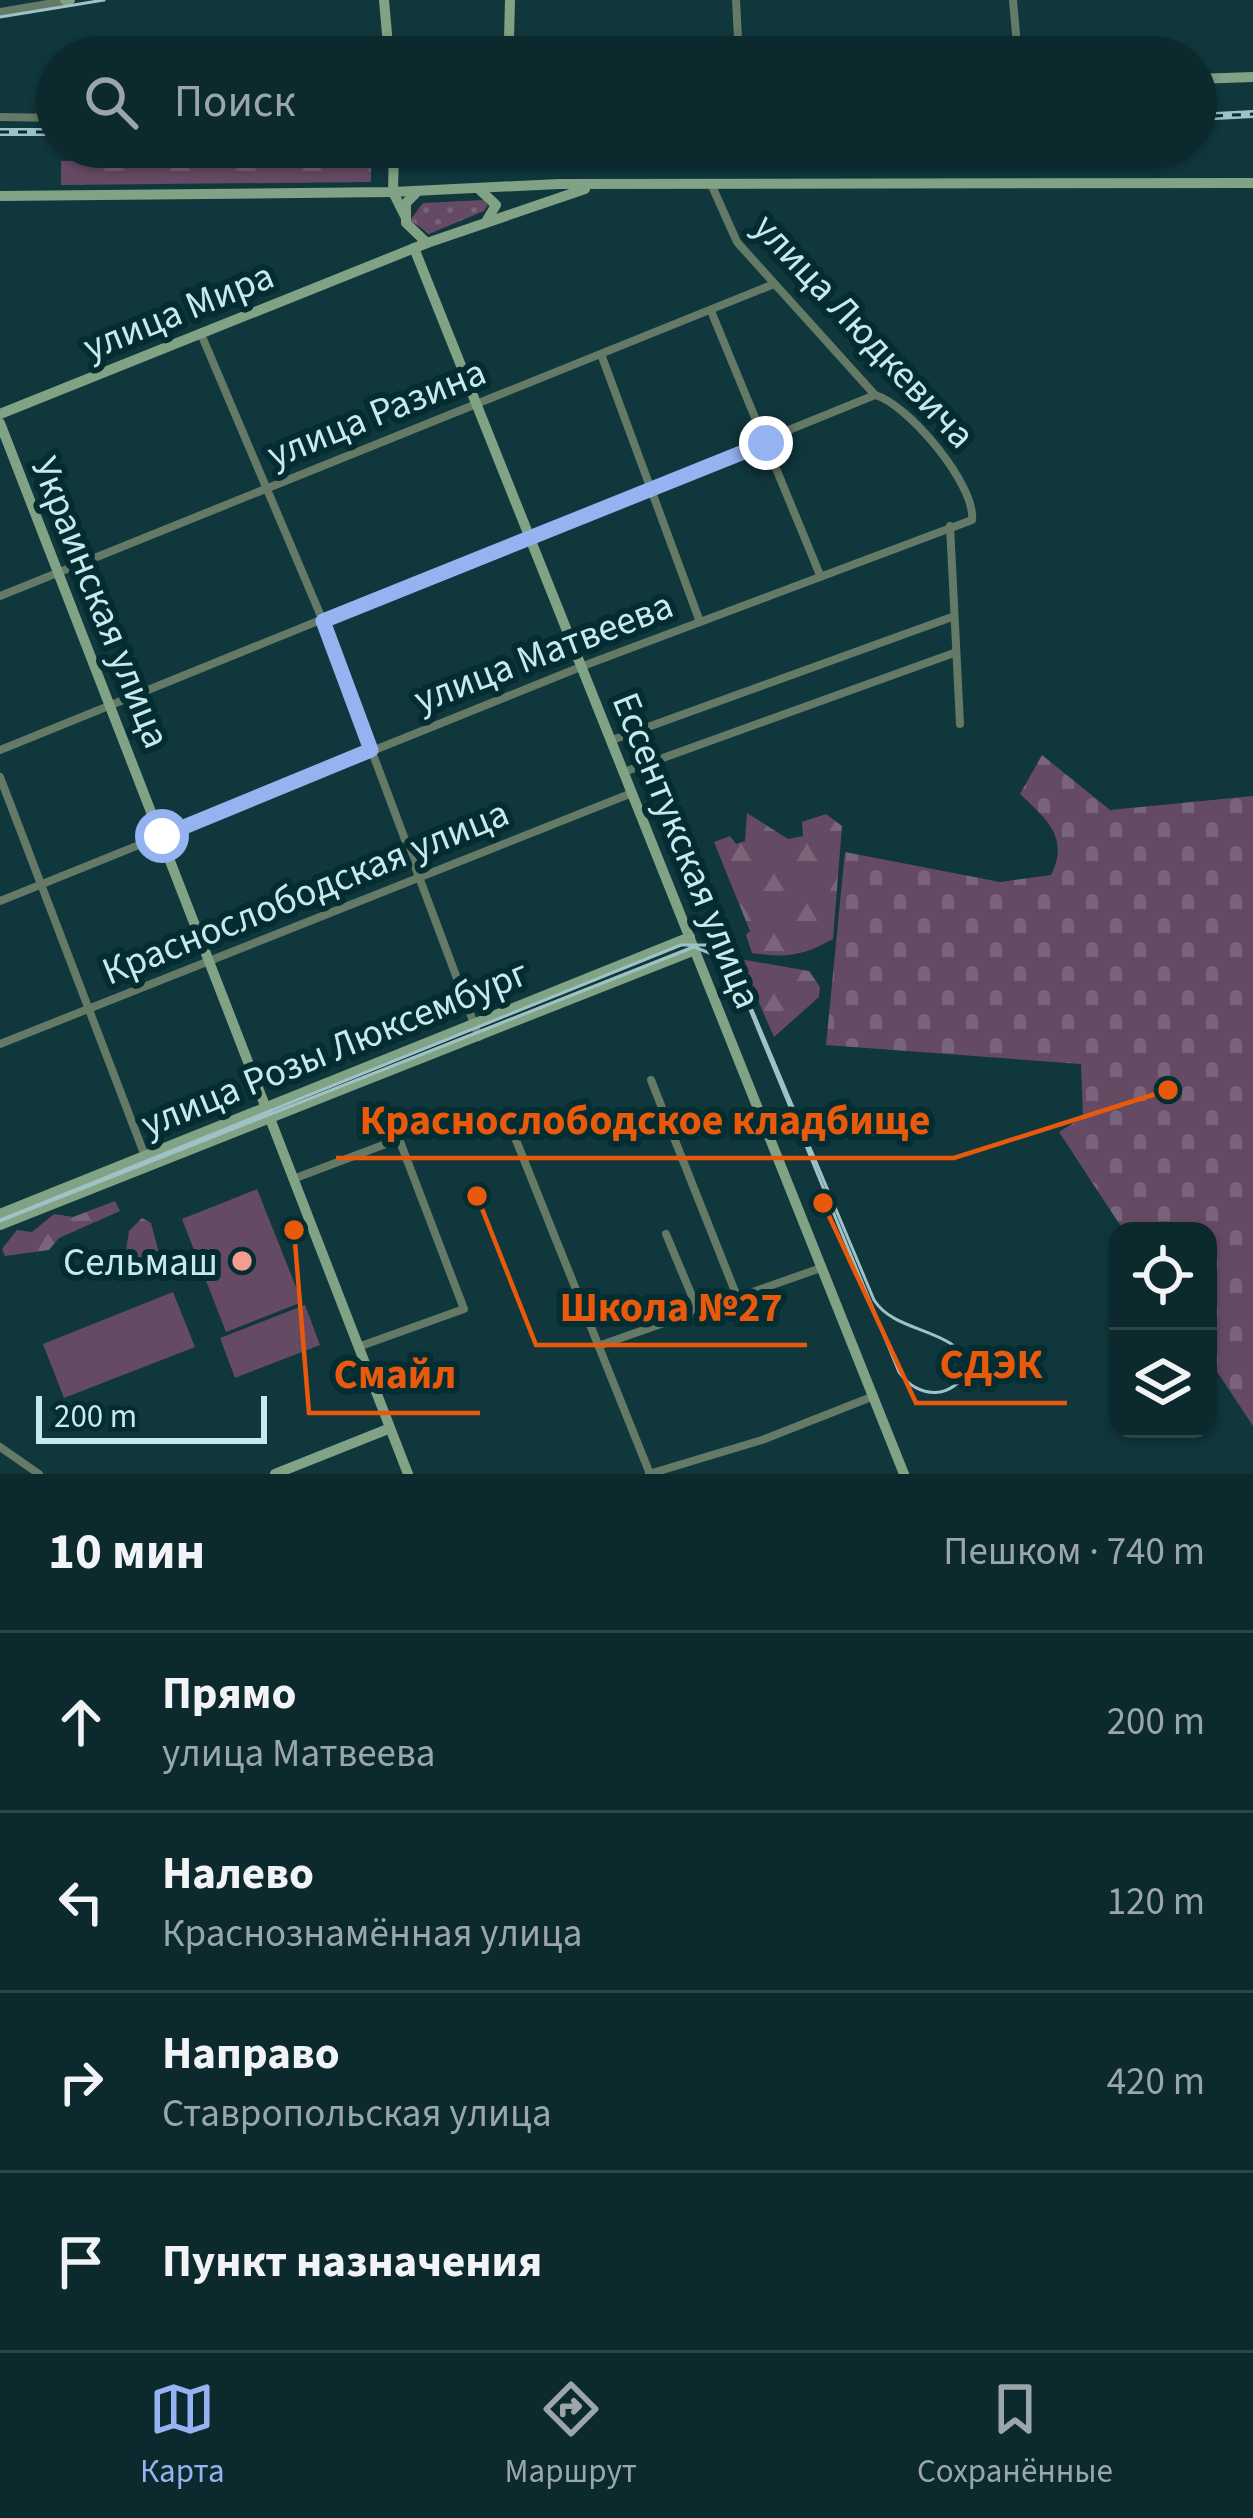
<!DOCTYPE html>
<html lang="ru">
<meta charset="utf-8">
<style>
:root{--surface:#0c292d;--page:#153135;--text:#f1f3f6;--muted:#9aa6aa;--line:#2c4549;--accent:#95b2f1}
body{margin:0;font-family:"Source Sans 3",sans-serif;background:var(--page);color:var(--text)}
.controls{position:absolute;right:36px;bottom:36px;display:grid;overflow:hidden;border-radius:24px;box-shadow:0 3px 9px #0004}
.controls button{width:108px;height:108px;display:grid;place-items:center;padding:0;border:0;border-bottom:3px solid var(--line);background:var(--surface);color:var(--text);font:60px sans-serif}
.scale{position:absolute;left:36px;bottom:30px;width:231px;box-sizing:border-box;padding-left:12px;border:6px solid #c8eaef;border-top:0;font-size:33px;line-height:42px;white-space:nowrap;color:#c8eaef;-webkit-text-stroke:9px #042d32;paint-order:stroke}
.stop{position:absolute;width:36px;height:36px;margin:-27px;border:9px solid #95b2f1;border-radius:50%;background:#fff}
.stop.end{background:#95b2f1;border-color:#fff;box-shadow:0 3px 12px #0008}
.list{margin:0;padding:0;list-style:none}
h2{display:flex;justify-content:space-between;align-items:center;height:156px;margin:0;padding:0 48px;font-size:51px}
h2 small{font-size:39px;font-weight:400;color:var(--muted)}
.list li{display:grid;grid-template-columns:78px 1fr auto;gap:36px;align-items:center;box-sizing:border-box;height:180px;padding:0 48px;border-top:3px solid var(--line)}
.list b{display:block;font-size:45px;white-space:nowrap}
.list p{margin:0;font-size:39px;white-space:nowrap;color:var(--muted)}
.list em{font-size:39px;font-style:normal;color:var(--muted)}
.icon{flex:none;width:66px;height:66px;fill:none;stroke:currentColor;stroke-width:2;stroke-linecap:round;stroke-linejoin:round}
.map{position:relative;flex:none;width:1253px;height:1474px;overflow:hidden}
.search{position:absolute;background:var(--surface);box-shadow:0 3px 9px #0004;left:36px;right:36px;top:36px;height:132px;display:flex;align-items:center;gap:30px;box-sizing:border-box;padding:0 42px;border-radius:66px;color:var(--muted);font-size:45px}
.sheet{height:876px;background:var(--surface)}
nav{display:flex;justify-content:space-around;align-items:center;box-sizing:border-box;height:168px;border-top:3px solid var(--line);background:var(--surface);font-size:33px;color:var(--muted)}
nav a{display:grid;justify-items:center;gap:6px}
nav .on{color:var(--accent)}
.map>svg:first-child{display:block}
.grass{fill:url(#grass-dots)}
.forest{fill:url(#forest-firs)}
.cemetery{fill:url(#cemetery-stones)}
.park{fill:#654a64}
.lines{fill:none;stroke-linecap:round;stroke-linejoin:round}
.street{stroke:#657967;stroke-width:8}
.secondary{stroke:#81a285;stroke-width:10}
.tram{stroke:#9fc2c7;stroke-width:3}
.rail-casing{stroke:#9fc2c7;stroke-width:8}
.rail{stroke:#042d32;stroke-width:3;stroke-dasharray:9;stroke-linecap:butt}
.route{stroke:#95b2f1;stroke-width:15}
.poi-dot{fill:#f59c91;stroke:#042d32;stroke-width:4.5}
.labels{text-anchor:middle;stroke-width:12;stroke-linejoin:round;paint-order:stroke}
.street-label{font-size:39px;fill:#c8eaef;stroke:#042d32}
.poi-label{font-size:39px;fill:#c8eaef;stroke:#042d32;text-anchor:end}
.leader{fill:none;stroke:#e8590c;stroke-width:4.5}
.callout-dot{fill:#e8590c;stroke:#042d32;stroke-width:4.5}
.callout-label{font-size:42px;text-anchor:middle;font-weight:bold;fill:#e8590c;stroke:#042d32;stroke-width:12;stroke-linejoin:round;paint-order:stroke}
</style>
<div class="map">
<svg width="1253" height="1474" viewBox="0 0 1253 1474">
<defs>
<pattern id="grass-dots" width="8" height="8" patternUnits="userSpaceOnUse" patternTransform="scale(3)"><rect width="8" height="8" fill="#654a64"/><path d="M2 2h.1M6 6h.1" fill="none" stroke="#7a647a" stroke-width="1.8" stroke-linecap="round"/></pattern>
<pattern id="forest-firs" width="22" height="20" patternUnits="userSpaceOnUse" patternTransform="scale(3)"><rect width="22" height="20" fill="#654a64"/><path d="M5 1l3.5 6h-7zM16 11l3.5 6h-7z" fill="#7a647a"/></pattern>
<pattern id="cemetery-stones" width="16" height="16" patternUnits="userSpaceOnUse" patternTransform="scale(3)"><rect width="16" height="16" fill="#654a64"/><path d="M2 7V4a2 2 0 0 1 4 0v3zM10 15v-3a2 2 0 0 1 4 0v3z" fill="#7a647a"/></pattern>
</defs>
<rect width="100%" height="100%" fill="#10373c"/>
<polygon class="grass" points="483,200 488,205 484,211 429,234 410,220 423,203"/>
<g class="forest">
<polygon points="371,159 371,182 61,185 61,161"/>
<path d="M747 813 788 839 803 836 802 822 826 814 842 826 833 939C803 956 785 958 752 953L746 935 750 931 714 842 730 836 736 844 745 841Z"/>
<polygon points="740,959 809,971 820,987 819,997 774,1037"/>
<polygon points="115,1201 120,1211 59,1238 49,1250 5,1256 2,1249 17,1230 32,1232 54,1214 73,1217"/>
<polygon points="142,1218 151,1223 160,1257 145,1270 125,1257 129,1231"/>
</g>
<path class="cemetery" d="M1042 755 1110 810 1253 796V1426L1208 1358V1231H1124L1059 1132 1083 1117 1081 1064 826 1045 845 852 1000 882 1051 875C1070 837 1046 819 1020 794Z"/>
<g class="park">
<polygon points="257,1189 302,1302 226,1332 182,1219"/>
<polygon points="173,1292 195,1347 64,1398 43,1344"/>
<polygon points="305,1305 320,1345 235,1378 220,1338"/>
</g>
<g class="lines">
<g class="street">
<polyline points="736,0 739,57"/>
<polyline points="1013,0 1018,57"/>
<polyline points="0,12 65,1"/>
<polyline points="0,117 57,118"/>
<polyline points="711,311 820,575"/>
<polyline points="201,334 323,621 479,1037"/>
<polyline points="601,354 700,622"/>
<polyline points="950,526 960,724"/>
<polyline points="0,596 774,284"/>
<polyline points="612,740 952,617"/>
<polyline points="0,750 875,395"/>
<polyline points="624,772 954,653"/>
<polyline points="0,777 145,1156"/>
<path d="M0 901 583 666 972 520C976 485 908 404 875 395L737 242 712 186"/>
<polyline points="0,1044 632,793"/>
<polyline points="651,1080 736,1294"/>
<polyline points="514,1135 650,1474"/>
<polyline points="293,1179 399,1139 464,1309 358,1347"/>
<polyline points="666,1234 697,1308"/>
<polyline points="598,1346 821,1268"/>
<polyline points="0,1447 39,1474"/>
<polyline points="649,1474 762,1440 874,1396"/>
</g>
<g class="secondary">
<polyline points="65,0 70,0"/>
<polyline points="384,0 389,57"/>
<polyline points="499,49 509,39 510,0"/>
<polyline points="455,57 490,52"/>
<polyline points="1196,79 1253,77"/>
<polyline points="394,147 393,192 405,216"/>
<polyline points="480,190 496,205 487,220"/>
<polyline points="416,193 406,203 406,223 427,243"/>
<polyline points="0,196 393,192 559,184 1253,183"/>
<polyline points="414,248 904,1474"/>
<polyline points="0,414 427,243 585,189"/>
<polyline points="0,423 408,1474"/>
<polyline points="0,1214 690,937"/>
<polyline points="0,1225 695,950"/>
<polyline points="275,1474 388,1429"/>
</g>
<g class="tram">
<polyline points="0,17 104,0"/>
<path d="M0 1220 681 945H709L731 960 874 1300C896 1335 959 1327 968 1368 954 1400 918 1400 899 1372L730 961 694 947 0 1221"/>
</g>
<g class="rail-casing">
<g id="rail">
<polyline points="1196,117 1253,114"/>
<polyline points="0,132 57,132"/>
</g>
</g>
<use href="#rail" class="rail"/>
</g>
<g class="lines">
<polyline class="route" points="162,836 371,750 323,621 766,443"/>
</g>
<circle class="poi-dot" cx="242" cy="1261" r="12"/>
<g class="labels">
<g class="street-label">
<text transform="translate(178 310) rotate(-22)" y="14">улица Мира</text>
<text transform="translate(865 330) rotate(47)" y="14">улица Людкевича</text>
<text transform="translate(376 412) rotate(-22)" y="14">улица Разина</text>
<text transform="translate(102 602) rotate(68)" y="14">Украинская улица</text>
<text transform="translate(543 651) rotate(-21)" y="14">улица Матвеева</text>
<text transform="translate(688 850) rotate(68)" y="14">Ессентукская улица</text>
<text transform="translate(305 891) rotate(-22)" y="14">Краснослободская улица</text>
<text transform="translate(334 1047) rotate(-22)" y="14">улица Розы Люксембург</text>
</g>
<g class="poi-label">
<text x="218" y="1275">Сельмаш</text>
</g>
</g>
<path class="leader" d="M1168 1090L954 1158H336M477 1196L536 1345H807M823 1203L916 1403H1067M294 1230L309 1413H480"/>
<g class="callout-dot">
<circle cx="1168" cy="1090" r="12"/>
<circle cx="477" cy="1196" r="12"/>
<circle cx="823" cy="1203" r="12"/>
<circle cx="294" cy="1230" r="12"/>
</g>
<g class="callout-label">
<text x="645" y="1134">Краснослободское кладбище</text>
<text x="671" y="1321">Школа №27</text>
<text x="991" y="1378">СДЭК</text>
<text x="395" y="1388">Смайл</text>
</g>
</svg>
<div class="controls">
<button><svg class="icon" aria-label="locate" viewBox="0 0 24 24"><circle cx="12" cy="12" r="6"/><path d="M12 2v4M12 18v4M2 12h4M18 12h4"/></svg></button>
<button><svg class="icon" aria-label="layers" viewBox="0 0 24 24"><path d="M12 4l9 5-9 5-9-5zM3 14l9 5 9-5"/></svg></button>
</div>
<div class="scale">200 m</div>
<div class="stop" style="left:162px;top:836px"></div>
<div class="stop end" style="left:766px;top:443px"></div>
<div class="search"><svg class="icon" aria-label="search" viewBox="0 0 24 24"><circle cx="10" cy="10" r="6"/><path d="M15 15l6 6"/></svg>Поиск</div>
</div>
<section class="sheet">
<h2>10 мин<small>Пешком · 740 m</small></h2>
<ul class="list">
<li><svg class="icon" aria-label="ahead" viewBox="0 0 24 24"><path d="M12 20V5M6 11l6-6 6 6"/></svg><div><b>Прямо</b><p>улица Матвеева</p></div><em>200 m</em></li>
<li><svg class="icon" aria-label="left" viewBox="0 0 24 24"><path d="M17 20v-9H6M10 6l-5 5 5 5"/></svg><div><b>Налево</b><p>Краснознамённая улица</p></div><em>120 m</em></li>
<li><svg class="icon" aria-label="right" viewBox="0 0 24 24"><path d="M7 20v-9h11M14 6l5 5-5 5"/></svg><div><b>Направо</b><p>Ставропольская улица</p></div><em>420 m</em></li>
<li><svg class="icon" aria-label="arrive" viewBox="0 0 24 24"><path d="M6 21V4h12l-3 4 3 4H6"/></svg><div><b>Пункт назначения</b></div></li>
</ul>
</section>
<nav>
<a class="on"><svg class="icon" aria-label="map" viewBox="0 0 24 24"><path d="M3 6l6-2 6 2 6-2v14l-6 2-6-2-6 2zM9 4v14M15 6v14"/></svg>Карта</a>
<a><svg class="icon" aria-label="directions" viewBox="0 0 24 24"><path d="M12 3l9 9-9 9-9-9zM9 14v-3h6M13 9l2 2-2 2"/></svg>Маршрут</a>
<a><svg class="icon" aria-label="saved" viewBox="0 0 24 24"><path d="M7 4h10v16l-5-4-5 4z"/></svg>Сохранённые</a>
</nav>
